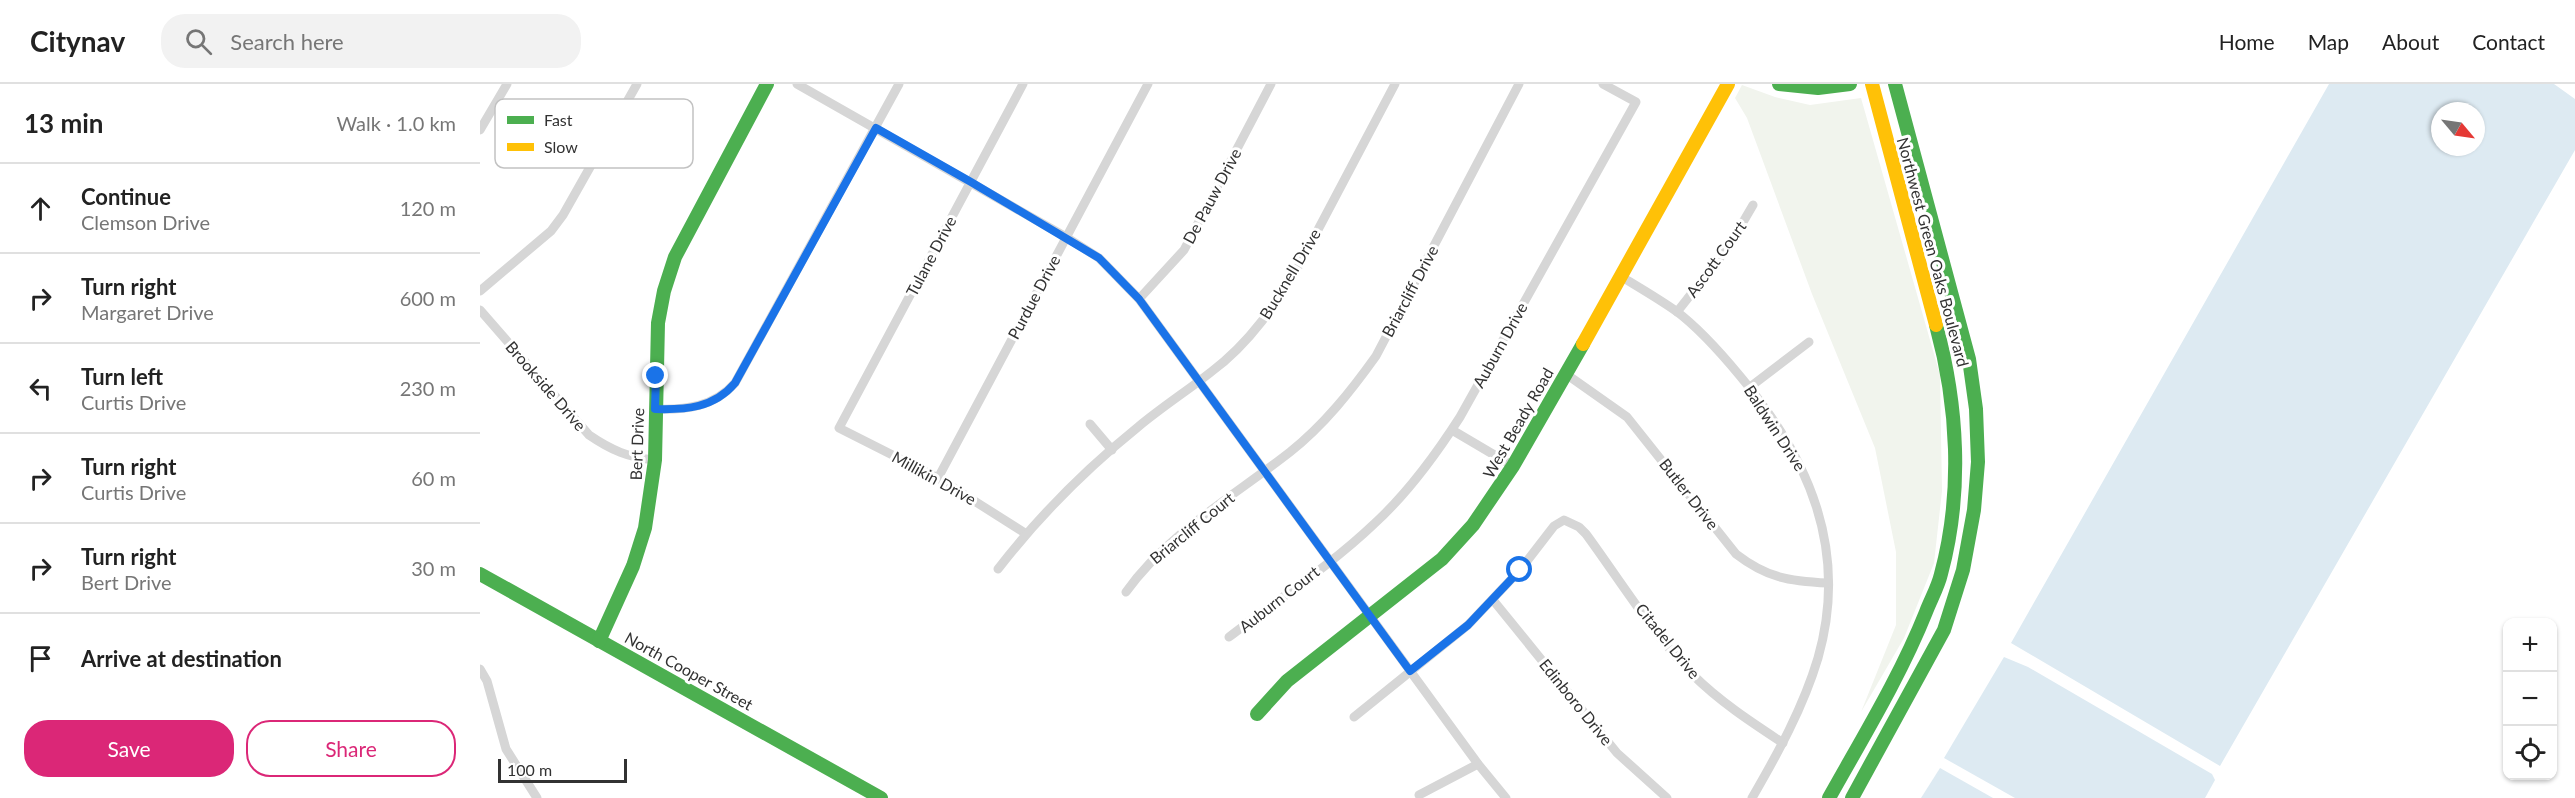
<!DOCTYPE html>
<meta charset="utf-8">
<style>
:root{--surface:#fff;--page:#f2f2f2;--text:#222;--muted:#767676;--line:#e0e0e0;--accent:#db2777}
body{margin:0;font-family:Lato,sans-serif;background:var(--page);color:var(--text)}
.controls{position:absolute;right:18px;bottom:18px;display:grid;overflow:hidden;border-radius:12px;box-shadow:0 2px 4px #0004}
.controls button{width:54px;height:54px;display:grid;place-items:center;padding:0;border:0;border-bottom:2px solid var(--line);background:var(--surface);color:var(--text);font:30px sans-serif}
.compass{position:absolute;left:1951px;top:18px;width:54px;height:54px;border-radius:50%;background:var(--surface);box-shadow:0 2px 4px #0004;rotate:119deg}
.scale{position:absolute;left:18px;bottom:15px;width:129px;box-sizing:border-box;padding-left:6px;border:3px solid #323232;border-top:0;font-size:16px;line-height:21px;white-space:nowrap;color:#323232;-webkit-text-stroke:4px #fff;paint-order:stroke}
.stop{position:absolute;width:18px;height:18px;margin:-14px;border:4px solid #1a73e8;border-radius:50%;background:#fff}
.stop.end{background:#1a73e8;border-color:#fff;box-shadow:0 2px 6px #0008}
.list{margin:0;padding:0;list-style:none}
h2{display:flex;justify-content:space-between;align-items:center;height:78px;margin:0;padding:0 24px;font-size:26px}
h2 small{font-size:20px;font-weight:400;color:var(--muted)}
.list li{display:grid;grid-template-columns:39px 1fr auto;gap:18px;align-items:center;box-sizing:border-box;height:90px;padding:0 24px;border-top:2px solid var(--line)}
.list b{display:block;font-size:22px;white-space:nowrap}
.list p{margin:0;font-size:20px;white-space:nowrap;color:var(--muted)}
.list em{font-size:20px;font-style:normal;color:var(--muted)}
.actions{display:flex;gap:12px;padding:18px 24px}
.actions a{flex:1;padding:14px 0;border:2px solid var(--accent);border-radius:24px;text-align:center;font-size:21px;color:var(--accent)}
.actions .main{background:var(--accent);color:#fff}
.icon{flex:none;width:33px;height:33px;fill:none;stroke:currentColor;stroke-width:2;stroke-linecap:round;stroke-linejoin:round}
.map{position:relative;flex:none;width:2095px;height:714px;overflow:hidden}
header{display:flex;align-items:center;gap:36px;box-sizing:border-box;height:84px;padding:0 30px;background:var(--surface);border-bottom:2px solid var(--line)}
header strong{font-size:28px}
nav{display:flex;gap:33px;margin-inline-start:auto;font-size:21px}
.search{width:420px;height:54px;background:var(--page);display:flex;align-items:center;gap:15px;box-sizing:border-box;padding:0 21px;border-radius:24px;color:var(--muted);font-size:22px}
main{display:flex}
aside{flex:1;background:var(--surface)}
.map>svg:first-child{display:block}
.green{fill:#f1f4ed}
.water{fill:#ddeaf2;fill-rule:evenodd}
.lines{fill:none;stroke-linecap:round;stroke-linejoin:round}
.street{stroke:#d6d6d6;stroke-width:9}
.fast{stroke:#4caf50;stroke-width:14}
.slow{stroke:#ffc107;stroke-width:14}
.route{stroke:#1a73e8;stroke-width:8}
.labels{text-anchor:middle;stroke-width:6;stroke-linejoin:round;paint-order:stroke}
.street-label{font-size:16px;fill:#323232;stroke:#fff}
.key{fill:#fff;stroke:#c2c2c2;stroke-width:1.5}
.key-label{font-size:16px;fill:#323232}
</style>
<header>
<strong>Citynav</strong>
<div class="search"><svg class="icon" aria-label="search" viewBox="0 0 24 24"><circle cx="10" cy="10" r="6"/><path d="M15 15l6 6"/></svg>Search here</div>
<nav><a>Home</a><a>Map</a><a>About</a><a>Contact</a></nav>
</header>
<main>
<aside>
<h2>13 min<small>Walk · 1.0 km</small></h2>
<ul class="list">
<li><svg class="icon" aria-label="ahead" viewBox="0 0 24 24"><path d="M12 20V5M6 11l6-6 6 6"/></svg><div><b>Continue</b><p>Clemson Drive</p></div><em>120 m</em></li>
<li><svg class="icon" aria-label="right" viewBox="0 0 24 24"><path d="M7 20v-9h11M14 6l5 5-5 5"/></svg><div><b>Turn right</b><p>Margaret Drive</p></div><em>600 m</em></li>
<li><svg class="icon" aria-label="left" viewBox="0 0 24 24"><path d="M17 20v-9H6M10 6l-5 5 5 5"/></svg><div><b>Turn left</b><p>Curtis Drive</p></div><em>230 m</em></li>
<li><svg class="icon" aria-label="right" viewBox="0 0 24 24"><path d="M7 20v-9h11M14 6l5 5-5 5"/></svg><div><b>Turn right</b><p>Curtis Drive</p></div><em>60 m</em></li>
<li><svg class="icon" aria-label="right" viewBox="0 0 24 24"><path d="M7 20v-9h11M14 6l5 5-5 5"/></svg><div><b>Turn right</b><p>Bert Drive</p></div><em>30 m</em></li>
<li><svg class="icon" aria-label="arrive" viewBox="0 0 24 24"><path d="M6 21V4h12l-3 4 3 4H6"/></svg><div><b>Arrive at destination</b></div></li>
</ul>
<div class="actions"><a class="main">Save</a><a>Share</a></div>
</aside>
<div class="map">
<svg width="2095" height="714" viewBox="0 0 2095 714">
<rect width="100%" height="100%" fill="#fff"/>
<polygon class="green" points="1262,1 1295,13 1330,21 1381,14 1460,291 1462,407 1454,479 1424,554 1381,628 1416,541 1416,468 1395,364 1332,210 1267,34 1255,14"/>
<g class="water">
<path d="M1849 0H2074L2095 15V66L1740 682 1531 559ZM1960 27H1996V63H1960Z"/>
<polygon points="1524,573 1548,583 1732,690 1735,696 1725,714 1535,714 1464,674"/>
<polygon points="1460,684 1513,714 1441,714"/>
</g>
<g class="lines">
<g class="street">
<polyline points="317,0 586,153 619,174 659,215 998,680 1026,714"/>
<polyline points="543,0 359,344 458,394 545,449"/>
<polyline points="0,46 27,0"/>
<path d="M1142 193C1160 204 1179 215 1196 227 1220 245 1241 269 1260 292 1329 374 1369 466 1338 574 1323 624 1298 669 1272 714"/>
<polyline points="0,207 71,147 83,131 157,0"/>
<polyline points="659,215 704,166 791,0"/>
<path d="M0 226 109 351C131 366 149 374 175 376"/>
<polyline points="1197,228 1249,162 1273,121"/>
<path d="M1086 290 1147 333 1256 470C1287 494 1309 497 1348 499"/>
<polyline points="1270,303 1329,258"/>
<path d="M175 325C206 326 234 323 255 299L419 0"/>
<polyline points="610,340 632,366"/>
<polyline points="972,346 1033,382"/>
<polyline points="458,394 668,0"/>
<path d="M518 485C559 432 606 385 658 343 682 323 707 307 731 288 770 259 798 218 822 176L915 0"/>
<path d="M646 508C688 449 754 412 810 368 844 341 871 307 896 272L1039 0"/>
<polyline points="1013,516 1137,669 1187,714"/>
<path d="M749 553C797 516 850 482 894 440 928 409 955 372 980 333L1156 18 1123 0"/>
<polyline points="0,585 7,597 26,665 57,714"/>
<path d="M874 633 988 541 1040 486 1074 442 1084 436 1099 443 1106 450C1139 495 1173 550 1212 590 1239 617 1271 638 1303 659"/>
<polyline points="939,711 998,680"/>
</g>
<g class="fast">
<polyline points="1299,0 1338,4 1370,0"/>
<polyline points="0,490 401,714"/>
<polyline points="119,557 153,482 165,444 175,376 178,239 184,207 195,173 287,0"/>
<polyline points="777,630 807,597 962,475 993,441 1033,382 1103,260"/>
<path d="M1349 714C1383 653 1420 593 1446 528 1451 515 1458 503 1461 490 1483 409 1478 321 1456 241"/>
<polyline points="1372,714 1464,546 1483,486 1494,426 1498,378 1496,325 1489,275 1415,0"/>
</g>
<g class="slow">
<polyline points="1392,0 1456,241"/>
<polyline points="1103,260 1248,0"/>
</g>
</g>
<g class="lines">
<path class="route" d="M176 292 175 325C206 326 234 324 255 299L396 44 491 98 619 174 659 215 930 587 988 541 1040 486"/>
</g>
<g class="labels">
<g class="street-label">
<text transform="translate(732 112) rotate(-62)" y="6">De Pauw Drive</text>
<text transform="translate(1453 168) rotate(75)" y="6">Northwest Green Oaks Boulevard</text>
<text transform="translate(451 172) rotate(-62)" y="6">Tulane Drive</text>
<text transform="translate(1236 175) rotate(-54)" y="6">Ascott Court</text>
<text transform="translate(810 190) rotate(-59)" y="6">Bucknell Drive</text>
<text transform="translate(930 207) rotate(-62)" y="6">Briarcliff Drive</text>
<text transform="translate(554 213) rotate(-62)" y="6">Purdue Drive</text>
<text transform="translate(1020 261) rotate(-61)" y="6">Auburn Drive</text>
<text transform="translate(66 302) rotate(49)" y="6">Brookside Drive</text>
<text transform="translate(1038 339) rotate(-60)" y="6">West Beady Road</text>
<text transform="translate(1295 344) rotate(57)" y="6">Baldwin Drive</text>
<text transform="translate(157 360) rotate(-88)" y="6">Bert Drive</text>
<text transform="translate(454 394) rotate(29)" y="6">Millikin Drive</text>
<text transform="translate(1209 410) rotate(52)" y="6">Butler Drive</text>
<text transform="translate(712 444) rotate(-39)" y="6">Briarcliff Court</text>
<text transform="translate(799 515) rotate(-38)" y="6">Auburn Court</text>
<text transform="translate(1188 557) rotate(51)" y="6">Citadel Drive</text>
<text transform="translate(209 587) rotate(29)" y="6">North Cooper Street</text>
<text transform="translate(1096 618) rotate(51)" y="6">Edinboro Drive</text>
</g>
</g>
<rect x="15" y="15" width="198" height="69" rx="9" class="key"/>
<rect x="27" y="32" width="27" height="8" fill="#4caf50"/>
<rect x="27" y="59" width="27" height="8" fill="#ffc107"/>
<g class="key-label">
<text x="64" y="42">Fast</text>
<text x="64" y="69">Slow</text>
</g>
</svg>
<div class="controls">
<button>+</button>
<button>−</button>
<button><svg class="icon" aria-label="locate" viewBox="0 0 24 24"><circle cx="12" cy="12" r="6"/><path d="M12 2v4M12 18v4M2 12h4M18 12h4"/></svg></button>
</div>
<svg class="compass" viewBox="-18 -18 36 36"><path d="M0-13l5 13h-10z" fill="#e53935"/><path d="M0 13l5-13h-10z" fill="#767676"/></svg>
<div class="scale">100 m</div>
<div class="stop" style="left:1040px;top:486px"></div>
<div class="stop end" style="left:176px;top:292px"></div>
</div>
</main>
